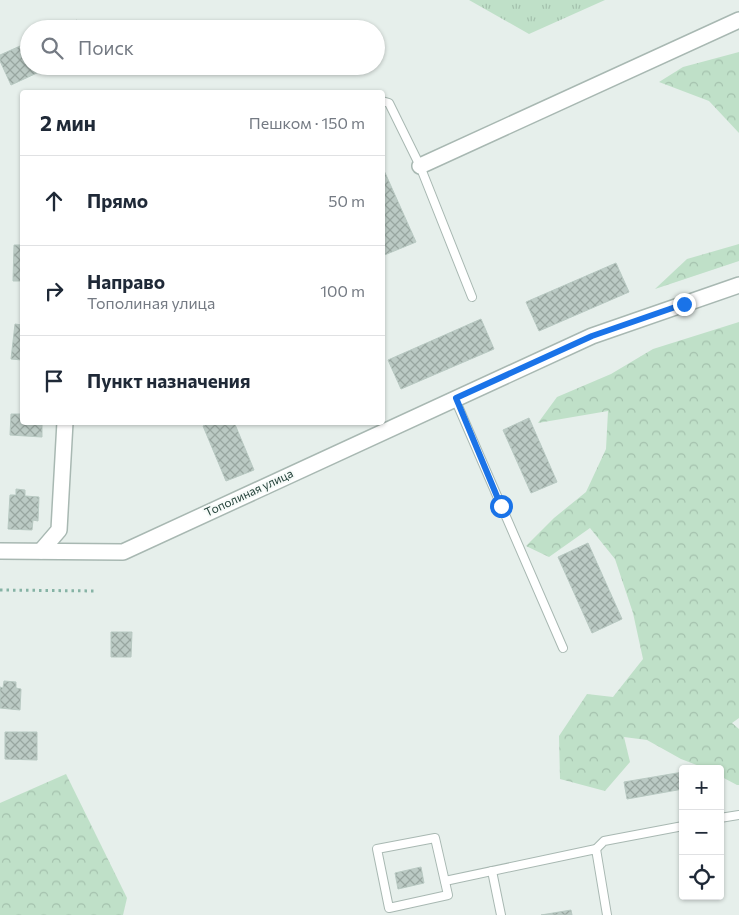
<!DOCTYPE html>
<html lang="ru">
<meta charset="utf-8">
<style>
:root{--surface:#fff;--page:#f6f6f7;--text:#1f2937;--muted:#747a83;--line:#e0e1e3}
body{margin:0;font-family:Commissioner,sans-serif;background:var(--page);color:var(--text)}
.controls{position:absolute;right:15px;bottom:15px;display:grid;overflow:hidden;border-radius:5px;box-shadow:0 1px 4px #0004}
.controls button{width:45px;height:45px;display:grid;place-items:center;padding:0;border:0;border-bottom:1px solid var(--line);background:var(--surface);color:var(--text);font:25px sans-serif}
.stop{position:absolute;width:15px;height:15px;margin:-11px;border:4px solid #1a73e8;border-radius:50%;background:#fff}
.stop.end{background:#1a73e8;border-color:#fff;box-shadow:0 1px 5px #0008}
.list{margin:0;padding:0;list-style:none}
h2{display:flex;justify-content:space-between;align-items:center;height:65px;margin:0;padding:0 20px;font-size:21px}
h2 small{font-size:16px;font-weight:400;color:var(--muted)}
.list li{display:grid;grid-template-columns:32px 1fr auto;gap:15px;align-items:center;box-sizing:border-box;height:90px;padding:0 20px;border-top:1px solid var(--line)}
.list b{display:block;font-size:19px;white-space:nowrap}
.list p{margin:0;font-size:16px;white-space:nowrap;color:var(--muted)}
.list em{font-size:16px;font-style:normal;color:var(--muted)}
.icon{flex:none;width:28px;height:28px;fill:none;stroke:currentColor;stroke-width:2;stroke-linecap:round;stroke-linejoin:round}
.map{position:relative;flex:none;width:739px;height:915px;overflow:hidden}
.search{position:absolute;background:var(--surface);box-shadow:0 1px 4px #0004;left:20px;top:20px;width:365px;height:55px;display:flex;align-items:center;gap:12px;box-sizing:border-box;padding:0 18px;border-radius:28px;color:var(--muted);font-size:19px}
.panel{position:absolute;background:var(--surface);box-shadow:0 1px 4px #0004;left:20px;top:90px;width:365px;height:335px;border-radius:5px}
.map>svg:first-child{display:block}
.grass{fill:url(#grass-tufts)}
.forest{fill:url(#forest-crowns)}
.building{fill:url(#building-cross-hatch);stroke:#b8c9c2}
.lines{fill:none;stroke-linecap:round;stroke-linejoin:round}
.lane-casing{stroke:#a8b8b2;stroke-width:10}
.street-casing{stroke:#a8b8b2;stroke-width:18}
.path{stroke:#86b3a5;stroke-width:3;stroke-dasharray:2.5 4;stroke-linecap:butt}
.lane{stroke:#fff;stroke-width:8}
.street{stroke:#fff;stroke-width:15}
.route{stroke:#1a73e8;stroke-width:6}
.labels{text-anchor:middle;stroke-width:4;stroke-linejoin:round;paint-order:stroke}
.street-label{font-size:12px;fill:#24423a;stroke:#f7fbf9}
</style>
<div class="map">
<svg width="739" height="915" viewBox="0 0 739 915">
<defs>
<pattern id="grass-tufts" width="24" height="20" patternUnits="userSpaceOnUse" patternTransform="scale(1.25)"><rect width="24" height="20" fill="#bfe0c8"/><path d="M3 7l-1-3M5 7V3M7 7l1-3M15 17l-1-3M17 17v-4M19 17l1-3" fill="none" stroke="#a4c1ad"/></pattern>
<pattern id="forest-crowns" width="20" height="18" patternUnits="userSpaceOnUse" patternTransform="scale(1.25)"><rect width="20" height="18" fill="#bfe0c8"/><path d="M2 6a3 3 0 1 1 6 0M12 15a3 3 0 1 1 6 0" fill="none" stroke="#a4c1ad"/></pattern>
<pattern id="building-cross-hatch" width="8" height="8" patternUnits="userSpaceOnUse" patternTransform="scale(1.25)"><rect width="8" height="8" fill="#bbcac4"/><path d="M0 0l8 8M0 8l8-8" fill="none" stroke="#98a6a0"/></pattern>
</defs>
<rect width="100%" height="100%" fill="#e6efeb"/>
<polygon class="grass" points="469,0 605,0 529,34"/>
<g class="forest">
<polygon points="739,52 739,133 709,101 659,82 683,67"/>
<polygon points="739,244 739,261 655,289 687,259"/>
<polygon points="739,322 739,718 732,723 739,729 739,785 737,785 720,776 720,769 707,769 681,759 647,740 624,737 630,762 605,791 560,779 559,736 587,694 613,697 643,659 633,613 615,559 590,528 549,557 526,546 554,518 586,492 606,449 608,411 538,423 557,397 611,374 653,349"/>
<polygon points="66,774 127,898 123,915 0,915 0,803"/>
</g>
<g class="building">
<polygon points="77,20 81,29 57,29"/>
<polygon points="29,42 29,66 52,66 11,85 0,61 0,55"/>
<polygon points="382,166 416,242 382,256"/>
<polygon points="14,245 22,245 22,281 13,281"/>
<polygon points="616,263 629,292 539,331 526,302"/>
<polygon points="481,319 494,349 401,389 388,360"/>
<polygon points="15,324 22,325 22,360 11,359"/>
<polygon points="11,414 22,414 22,422 42,422 42,437 10,435"/>
<polygon points="529,418 557,482 531,493 503,430"/>
<polygon points="211,422 234,422 254,470 226,481 203,426"/>
<polygon points="16,489 25,490 25,496 39,497 38,521 33,520 32,530 8,529 10,495 16,495"/>
<polygon points="588,543 622,619 592,633 558,557"/>
<polygon points="111,632 132,632 131,657 111,657"/>
<polygon points="4,681 16,682 16,688 21,689 20,710 0,708 0,687 3,688"/>
<polygon points="5,732 37,732 37,760 5,759"/>
<polygon points="683,772 683,789 627,799 624,782"/>
<polygon points="421,867 424,883 398,889 395,873"/>
<polygon points="571,910 572,915 541,915"/>
</g>
<g class="lines">
<g class="lane-casing">
<g id="lane">
<polyline points="382,101 389,103 420,166 472,297"/>
<polyline points="455,399 563,648"/>
<polyline points="720,818 739,815"/>
<polygon points="435,838 448,895 389,908 377,849"/>
<polyline points="596,849 604,841 683,826"/>
<polyline points="492,871 501,915"/>
<polyline points="445,881 596,849 607,915"/>
</g>
</g>
<g class="street-casing">
<g id="street">
<polyline points="420,166 739,20"/>
<polyline points="0,551 123,552 592,336 739,285"/>
<polyline points="41,551 59,530 65,422"/>
</g>
</g>
<polyline class="path" points="0,590 97,591"/>
<use href="#lane" class="lane"/>
<use href="#street" class="street"/>
</g>
<g class="lines">
<polyline class="route" points="501,506 456,398 592,336 684,304"/>
</g>
<g class="labels">
<g class="street-label">
<text transform="translate(249 493) rotate(-25)" y="4">Тополиная улица</text>
</g>
</g>
</svg>
<div class="controls">
<button>+</button>
<button>−</button>
<button><svg class="icon" aria-label="locate" viewBox="0 0 24 24"><circle cx="12" cy="12" r="6"/><path d="M12 2v4M12 18v4M2 12h4M18 12h4"/></svg></button>
</div>
<div class="stop" style="left:501px;top:506px"></div>
<div class="stop end" style="left:684px;top:304px"></div>
<div class="search"><svg class="icon" aria-label="search" viewBox="0 0 24 24"><circle cx="10" cy="10" r="6"/><path d="M15 15l6 6"/></svg>Поиск</div>
<section class="panel">
<h2>2 мин<small>Пешком · 150 m</small></h2>
<ul class="list">
<li><svg class="icon" aria-label="ahead" viewBox="0 0 24 24"><path d="M12 20V5M6 11l6-6 6 6"/></svg><div><b>Прямо</b></div><em>50 m</em></li>
<li><svg class="icon" aria-label="right" viewBox="0 0 24 24"><path d="M7 20v-9h11M14 6l5 5-5 5"/></svg><div><b>Направо</b><p>Тополиная улица</p></div><em>100 m</em></li>
<li><svg class="icon" aria-label="arrive" viewBox="0 0 24 24"><path d="M6 21V4h12l-3 4 3 4H6"/></svg><div><b>Пункт назначения</b></div></li>
</ul>
</section>
</div>
